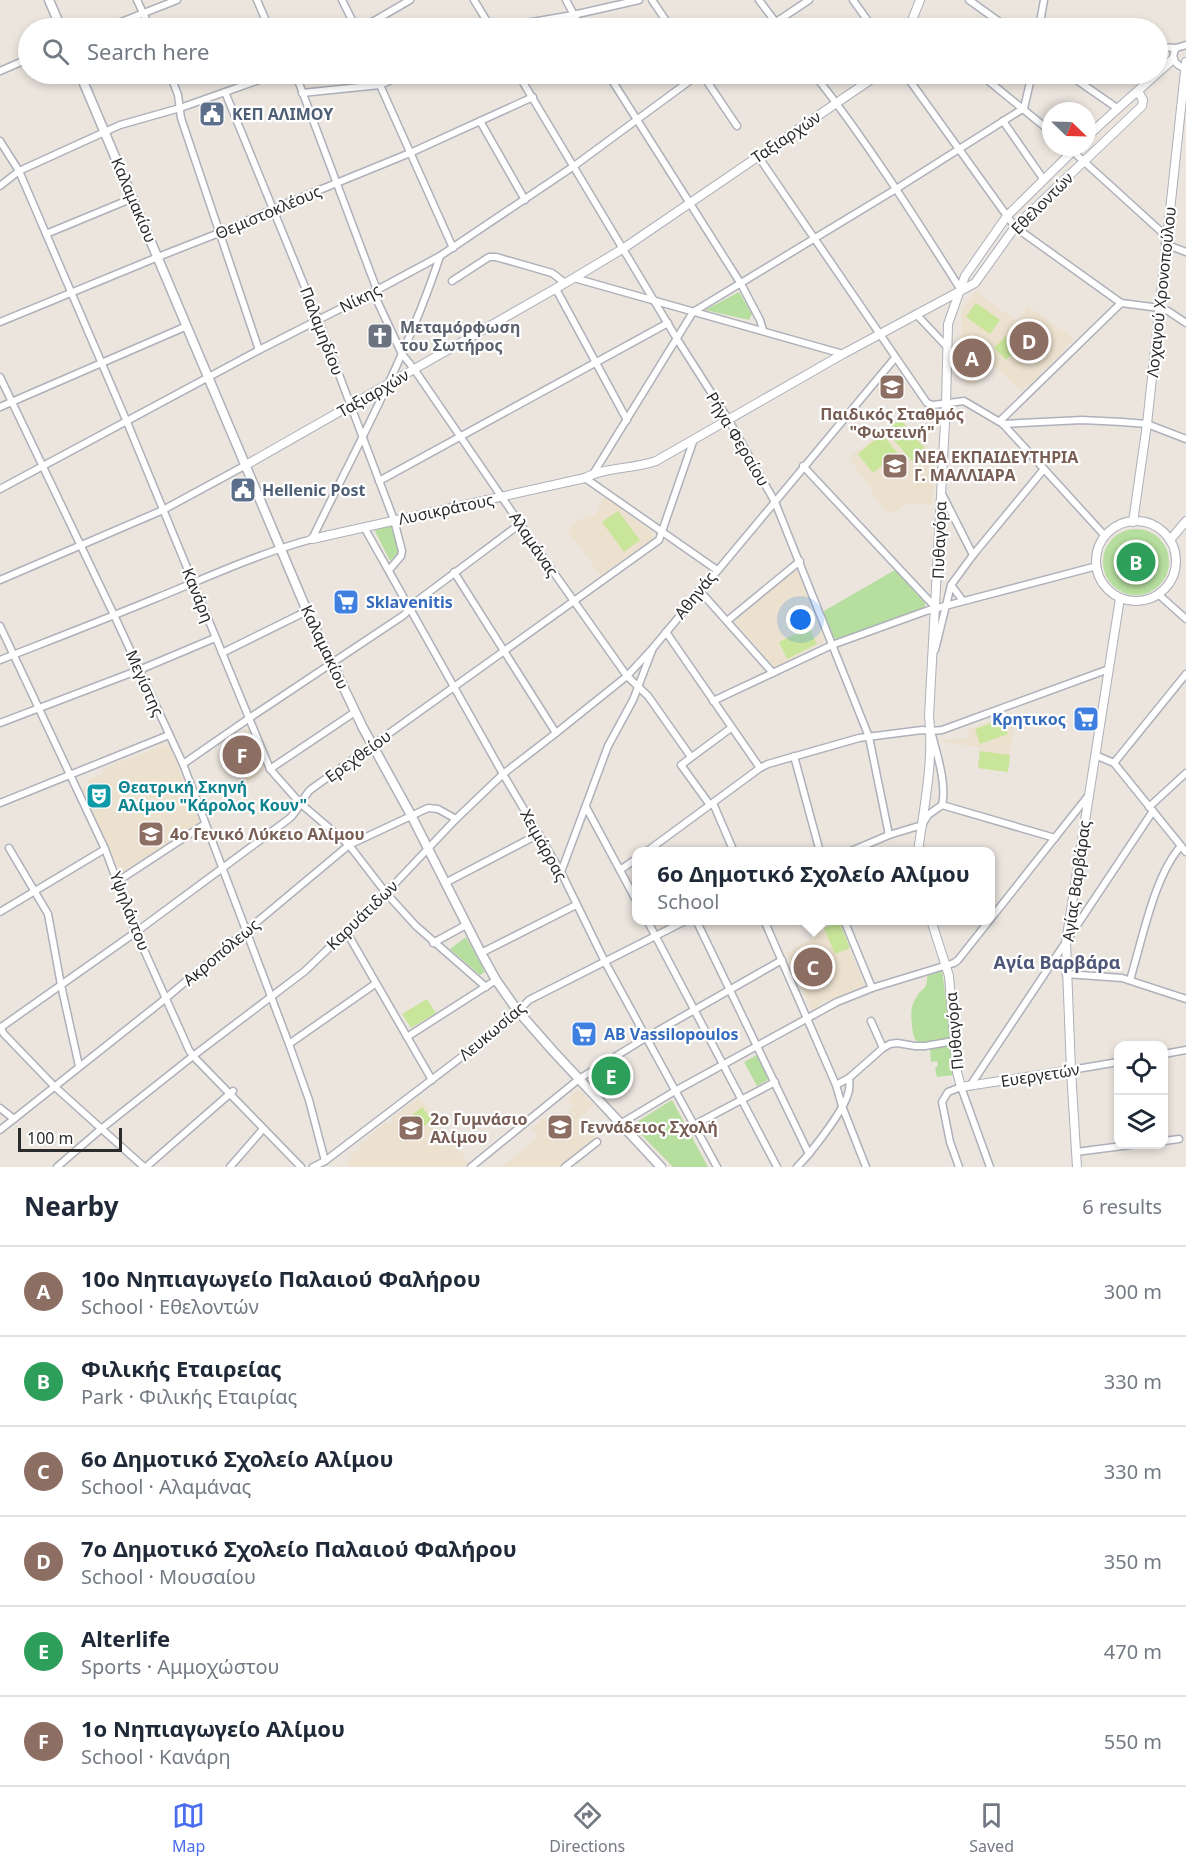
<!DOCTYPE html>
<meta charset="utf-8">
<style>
:root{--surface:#fff;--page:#f2f2f3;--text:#1f2937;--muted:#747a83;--line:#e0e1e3;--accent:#496ded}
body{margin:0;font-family:"Noto Sans",sans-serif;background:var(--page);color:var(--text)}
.controls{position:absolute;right:18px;bottom:18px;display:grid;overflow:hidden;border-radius:12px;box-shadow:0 3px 9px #0003}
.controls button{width:54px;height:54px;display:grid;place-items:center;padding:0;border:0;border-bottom:2px solid var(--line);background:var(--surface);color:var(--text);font:30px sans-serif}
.compass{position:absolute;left:1042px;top:102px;width:54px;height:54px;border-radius:50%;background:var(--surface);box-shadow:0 3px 9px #0003;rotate:113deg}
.scale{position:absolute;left:18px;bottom:15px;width:104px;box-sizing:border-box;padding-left:6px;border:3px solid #2b2b2b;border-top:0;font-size:16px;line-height:21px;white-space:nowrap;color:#2b2b2b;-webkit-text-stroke:4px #fff;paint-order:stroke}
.you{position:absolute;left:801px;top:620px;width:21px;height:21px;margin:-15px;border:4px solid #fff;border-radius:50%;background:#1a73e8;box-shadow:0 0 0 9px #1a73e833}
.badge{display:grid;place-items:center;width:39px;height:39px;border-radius:50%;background:var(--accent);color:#fff;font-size:20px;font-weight:700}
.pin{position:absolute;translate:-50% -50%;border:3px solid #fff;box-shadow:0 2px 6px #0006}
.popup{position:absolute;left:632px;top:847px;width:363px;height:78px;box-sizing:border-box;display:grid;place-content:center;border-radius:12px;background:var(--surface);filter:drop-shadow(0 2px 4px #0005);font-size:20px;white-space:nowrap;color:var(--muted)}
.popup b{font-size:22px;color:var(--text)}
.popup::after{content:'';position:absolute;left:50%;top:100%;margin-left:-12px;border:12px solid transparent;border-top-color:var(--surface)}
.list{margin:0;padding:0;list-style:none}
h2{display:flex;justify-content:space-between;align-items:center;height:78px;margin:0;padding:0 24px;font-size:26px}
h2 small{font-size:20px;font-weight:400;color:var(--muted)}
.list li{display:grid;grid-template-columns:39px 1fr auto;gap:18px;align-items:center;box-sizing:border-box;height:90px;padding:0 24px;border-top:2px solid var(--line)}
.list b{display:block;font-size:22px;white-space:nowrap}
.list p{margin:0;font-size:20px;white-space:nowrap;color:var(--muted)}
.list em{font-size:20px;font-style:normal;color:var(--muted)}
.icon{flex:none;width:33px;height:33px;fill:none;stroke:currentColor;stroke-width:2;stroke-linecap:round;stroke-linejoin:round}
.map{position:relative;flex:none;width:1186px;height:1167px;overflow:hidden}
.search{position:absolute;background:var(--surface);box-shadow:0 3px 9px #0003;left:18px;right:18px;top:18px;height:66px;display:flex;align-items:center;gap:15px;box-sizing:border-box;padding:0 21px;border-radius:33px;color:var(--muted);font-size:22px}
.sheet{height:618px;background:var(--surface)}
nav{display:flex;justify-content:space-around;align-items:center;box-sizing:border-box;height:84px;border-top:2px solid var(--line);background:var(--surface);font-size:16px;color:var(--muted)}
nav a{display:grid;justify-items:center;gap:3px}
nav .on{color:var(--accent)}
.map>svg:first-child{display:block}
.education{fill:#ece1ce}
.green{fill:#b6de9e}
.pitch{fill:#c8e59a}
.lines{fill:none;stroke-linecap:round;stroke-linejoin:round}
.minor-casing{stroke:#aeb0ba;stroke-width:9}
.tertiary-casing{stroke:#aeb0ba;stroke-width:10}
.secondary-casing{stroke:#aeb0ba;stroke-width:11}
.minor{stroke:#fff;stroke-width:6}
.tertiary{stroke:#fff;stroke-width:8}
.secondary{stroke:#fff;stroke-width:8}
.labels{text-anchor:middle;stroke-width:4.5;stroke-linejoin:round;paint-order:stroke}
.service-label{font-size:16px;font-weight:bold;fill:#4e5e75;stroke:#fff;text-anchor:start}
.street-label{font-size:16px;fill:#2b2b2b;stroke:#fff}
.worship-label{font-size:16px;font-weight:bold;fill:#5b616d;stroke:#fff;text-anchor:start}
.education-label{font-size:16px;font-weight:bold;fill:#785e54;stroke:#fff;text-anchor:start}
.shop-label{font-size:16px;font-weight:bold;fill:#366cbe;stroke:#fff;text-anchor:start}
.culture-label{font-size:16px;font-weight:bold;fill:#0d838f;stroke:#fff;text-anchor:start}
.neighbourhood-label{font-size:18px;font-weight:bold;fill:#4e5778;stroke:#fff}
</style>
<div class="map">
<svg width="1186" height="1167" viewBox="0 0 1186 1167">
<rect width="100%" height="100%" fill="#ebe5de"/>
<g class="education">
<polygon points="975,291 1017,321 1028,306 1075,339 1064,348 1063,352 1045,370 1042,370 1036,379 1021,391 994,366 975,384 966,387 959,360 962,321 961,318 962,310"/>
<polygon points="890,373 900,374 906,385 885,399 877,390"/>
<polygon points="900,417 935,454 932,505 910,503 889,514 872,495 874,492 849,458"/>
<polygon points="604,497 653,532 653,538 601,576 567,530 586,515 591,517 596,514"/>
<polygon points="793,571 798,572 825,641 775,668 733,620"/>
<polygon points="1015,714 1008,772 978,768 979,747 943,742 943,740 970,738 968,730 1006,715"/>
<polygon points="249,728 257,747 256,753 259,758 258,759 264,770 246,784 221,746"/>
<polygon points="169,743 200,823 142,861 140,860 133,864 133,866 121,874 82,789 88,786 86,781 104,773 103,769"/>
<polygon points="839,921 855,962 854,964 857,966 864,984 861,987 829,1002 827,999 820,1002 820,1007 812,1010 788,958 788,954 786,954"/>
<polygon points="579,1089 594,1105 579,1118 595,1138 560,1167 502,1167 539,1136 532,1128 546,1116 552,1125 574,1107 567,1099"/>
<polygon points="419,1097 469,1163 464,1167 347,1167 351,1156 361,1148 360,1142 369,1139 369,1136 386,1123 389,1124 392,1121 392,1118"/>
</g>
<g class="green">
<polygon points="739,292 752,314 749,320 705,310"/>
<polygon points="392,525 400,551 390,561 375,531 376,529"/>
<circle cx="1136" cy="562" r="33"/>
<polygon points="895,570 925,603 925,607 837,639 834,638 823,613 824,611"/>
<polygon points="466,937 485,972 480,975 450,949"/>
<path d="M942 970 951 1038 918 1043C913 1038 913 1032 912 1026 911 1015 910 1007 916 998 922 986 928 992 927 974Z"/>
<polygon points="951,1044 954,1075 937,1077 935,1068 938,1066 937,1061 931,1062 930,1048"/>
<polygon points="757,1055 769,1079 757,1086 744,1062"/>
<polygon points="672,1100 708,1167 673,1167 632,1125"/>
</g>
<g class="pitch">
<polygon points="976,303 1000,320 990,334 966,317"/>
<polygon points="1017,325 1029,337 1006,360 994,348"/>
<polygon points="900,419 926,450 913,462 886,431"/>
<polygon points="882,434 900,456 888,466 885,463 873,473 858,454"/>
<polygon points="618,511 640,540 624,552 602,522"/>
<polygon points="809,627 817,644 787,659 779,642"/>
<polygon points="1002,719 1008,734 980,744 975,729"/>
<polygon points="980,751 1010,755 1008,772 978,768"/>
<polygon points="839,922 850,948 835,954 824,928"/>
<polygon points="427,999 436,1013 411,1028 402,1014"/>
<polygon points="422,1107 432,1120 408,1139 398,1126"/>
</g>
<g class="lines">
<g class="minor-casing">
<g id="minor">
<polyline points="137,0 150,28"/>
<polyline points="257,0 269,28"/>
<polyline points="342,0 356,28"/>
<polyline points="474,0 491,28"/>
<polyline points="566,0 581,28"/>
<polyline points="652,0 671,28"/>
<polyline points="759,0 780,28"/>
<polyline points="853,0 873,28"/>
<polyline points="969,0 1008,28"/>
<polyline points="913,19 924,28"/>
<polyline points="106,28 177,0"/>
<polyline points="362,28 410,0"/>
<polyline points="496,28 573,15 639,0"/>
<polyline points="767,28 809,0"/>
<polyline points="1039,28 1044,0"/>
<path d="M1186 45 1176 48C1170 58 1175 66 1186 68"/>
<polyline points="1158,47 1176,48"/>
<polyline points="0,71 28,59"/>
<polyline points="170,74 178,95 181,118 259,350"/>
<polyline points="292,74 299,83 377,290"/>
<polyline points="375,74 453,248"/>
<polyline points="518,74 677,339 728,419 775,502 869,737 889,835"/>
<polyline points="608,74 741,284 760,320 763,330"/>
<polyline points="702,74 737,126"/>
<path d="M814 74C868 143 914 216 961 290"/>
<polyline points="905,74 1015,227 1121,303 1160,308 1168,311 1186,323"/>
<polyline points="980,74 1051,132"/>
<polyline points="1068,74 1117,108"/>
<polyline points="225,92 318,319 394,520 402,551 401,556 389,570"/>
<polyline points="302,93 380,85 405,74"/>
<polyline points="1024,108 1032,74"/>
<polyline points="480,121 525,200"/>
<polyline points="1003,121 1044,180"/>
<polyline points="0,141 19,171 127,422 270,769 300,803 349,845 386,893 416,926 486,987"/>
<polyline points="1068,147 1166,236"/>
<polyline points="758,156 927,403 933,405 964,401 1003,424 1105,536"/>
<polyline points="0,186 19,171 120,125 180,108 276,74"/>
<polyline points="46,234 133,198"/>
<polyline points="1165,244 1186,252"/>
<polyline points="574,278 843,354"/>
<polyline points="452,281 489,257 496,257 552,273 565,283"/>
<polyline points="556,289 627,420"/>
<polyline points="373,292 402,354 414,369 547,563 627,676 648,696 691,757"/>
<polyline points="916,314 948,348"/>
<polyline points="0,322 158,257 219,233 273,209 410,153 533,97"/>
<polyline points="0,377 114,615 183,764 289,1044 309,1100 325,1161"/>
<polyline points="0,407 187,326"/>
<polyline points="1000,421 1121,303"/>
<polyline points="1003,424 1082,420 1122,422 1147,424 1186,439"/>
<polyline points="803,466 936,608"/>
<polyline points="593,474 693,312 896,189 1024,108"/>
<polyline points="585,478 717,570"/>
<polyline points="379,481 668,323"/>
<polyline points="0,489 259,350 377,290 440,256 574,166 699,74"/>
<polyline points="941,492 973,555"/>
<polyline points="364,527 503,774 561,872 605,962 717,1167"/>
<polyline points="454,572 556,733"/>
<polyline points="0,580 163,510 246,465"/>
<polyline points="951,585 963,601"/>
<polyline points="699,590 773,673"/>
<polyline points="1158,594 1186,619"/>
<polyline points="727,621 800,561"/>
<polyline points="0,626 105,849 136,932 189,1050 193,1056 301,1167"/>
<polyline points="666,632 760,768"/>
<polyline points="935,650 951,585 973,555 1044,469"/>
<polyline points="222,653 307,611"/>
<path d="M0 660C51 640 103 620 154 599 206 578 257 554 312 539 357 446 408 354 440 256"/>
<polyline points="713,701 832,645 926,611 1097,566"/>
<polyline points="0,723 139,670 215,638"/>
<path d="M932 735C937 754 947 785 942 805"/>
<polyline points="1095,755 1114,763 1186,852"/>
<polyline points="794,756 820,852"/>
<polyline points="1114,763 1186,674"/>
<polyline points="183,764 248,719 404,615 417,601 520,524"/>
<polyline points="270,769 355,712"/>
<polyline points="0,803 169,735"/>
<polyline points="713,803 734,852"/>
<polyline points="710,805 681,765 731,728"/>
<polyline points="586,807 636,900"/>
<polyline points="1149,807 1186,773"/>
<polyline points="9,848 48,914 61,985 79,1066"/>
<polyline points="646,852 760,768 768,764 859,738 922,730 931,731 942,730 1109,669"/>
<polyline points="849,852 889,835 922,825 928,815 942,805 1055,838"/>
<polyline points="620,870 636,859"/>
<polyline points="561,872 608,746 633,700 653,648 895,358"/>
<polyline points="118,881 205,824"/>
<polyline points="445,883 539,834"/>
<polyline points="0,912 105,849"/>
<polyline points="647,920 777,1167"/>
<polyline points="696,920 809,1154"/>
<polyline points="764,920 836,1085 842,1106 866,1167"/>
<polyline points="844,920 872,988"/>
<polyline points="346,931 432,1080"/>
<polyline points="433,943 466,925"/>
<polyline points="481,953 576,905"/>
<polyline points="1066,974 1122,978 1186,999"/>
<path d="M1130 980C1142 941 1154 876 1181 846"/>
<polyline points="871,1021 883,1048"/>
<polyline points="0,1027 4,1034 55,1087 144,1167"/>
<path d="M0 1028 136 932 290 818C298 810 302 799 310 790L659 540 694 439"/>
<polyline points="407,1037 496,980"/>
<polyline points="289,1044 375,984"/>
<polyline points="1164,1054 1186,1050"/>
<polyline points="1071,1070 1118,1062"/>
<polyline points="836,1085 849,1078 883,1048 890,1044 897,1043 915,1046 925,1046 954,1041"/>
<polyline points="970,1086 1153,811"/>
<polyline points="0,1108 14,1119"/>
<polyline points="620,1124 675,1091 837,1002 872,988 954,963 958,960 1088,796"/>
<polyline points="694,1125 775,1082"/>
<polyline points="0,1130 160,1003 349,845 428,808 438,809 456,819"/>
<polyline points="1164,1141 1179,1139"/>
<polyline points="1076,1152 1138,1144"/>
<polyline points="57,1167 101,1129 193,1056 305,971 386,893 456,819 503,774 556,733 627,676 653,648"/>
<polyline points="146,1167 233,1091"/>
<polyline points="230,1167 263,1129"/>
<polyline points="313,1167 325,1161 510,1020 529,1000 687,920"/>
<polyline points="471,1167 579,1079 647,1037 782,960"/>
<polyline points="565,1167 597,1142"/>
<path d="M797 1167C811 1153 840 1115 847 1097 850 1090 850 1085 849 1078"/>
<polyline points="959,1167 950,1142 942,1102 948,1092 961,1087 990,1167"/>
</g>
</g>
<g class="tertiary-casing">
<g id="tertiary">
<polyline points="909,28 920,0"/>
<path d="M1087 137C1115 110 1145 85 1173 59"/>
<polyline points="246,465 574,278 624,248 879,74"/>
<circle cx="1136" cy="561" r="40"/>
<polyline points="1133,522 1147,424 1186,62"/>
<path d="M312 539 585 478C605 467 634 469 656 461L843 354 975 283 1015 227 1142 106 1143 100 1138 91"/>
<polyline points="1170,540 1186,521"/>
<path d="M918 852C924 807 934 760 929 716L946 404 948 324 965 276 1007 216 1077 147"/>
<polyline points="931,920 949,976 957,1072 961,1087 1071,1070"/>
<polyline points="1077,1167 1071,1070 1066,942 1120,598"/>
</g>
</g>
<g class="secondary-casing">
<g id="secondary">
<polyline points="49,0 61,28"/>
<polyline points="80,74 307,611 363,728 411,815 481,953 496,980 517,1010 553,1051 661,1167"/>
</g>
</g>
<use href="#minor" class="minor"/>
<use href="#tertiary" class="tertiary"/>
<use href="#secondary" class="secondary"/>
</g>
<defs>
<g id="civic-square" transform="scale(1.35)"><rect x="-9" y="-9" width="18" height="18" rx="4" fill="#5c6f8a" stroke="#fff"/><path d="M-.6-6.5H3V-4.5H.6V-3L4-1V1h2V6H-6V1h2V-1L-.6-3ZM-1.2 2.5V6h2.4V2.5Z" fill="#fff"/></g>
<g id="church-square" transform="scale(1.35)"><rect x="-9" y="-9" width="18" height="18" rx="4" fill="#6b7280" stroke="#fff"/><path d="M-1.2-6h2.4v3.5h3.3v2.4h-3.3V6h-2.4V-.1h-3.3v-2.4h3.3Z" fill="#fff"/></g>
<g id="school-square" transform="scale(1.35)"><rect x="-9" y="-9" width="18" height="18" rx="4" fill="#8d6e63" stroke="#fff"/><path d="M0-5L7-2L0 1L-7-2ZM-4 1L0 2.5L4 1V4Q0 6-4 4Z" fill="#fff"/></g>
<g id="supermarket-square" transform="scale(1.35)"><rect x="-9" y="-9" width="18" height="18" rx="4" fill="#3f7fe0" stroke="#fff"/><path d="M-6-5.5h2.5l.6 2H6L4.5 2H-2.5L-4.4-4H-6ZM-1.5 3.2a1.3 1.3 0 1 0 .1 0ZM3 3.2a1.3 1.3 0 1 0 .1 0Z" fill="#fff"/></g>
<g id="theatre-square" transform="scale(1.35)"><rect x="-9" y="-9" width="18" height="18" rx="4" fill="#0f9aa8" stroke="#fff"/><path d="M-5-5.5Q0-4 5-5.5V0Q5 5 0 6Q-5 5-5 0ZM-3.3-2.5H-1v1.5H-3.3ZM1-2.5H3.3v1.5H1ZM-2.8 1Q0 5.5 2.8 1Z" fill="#fff"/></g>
</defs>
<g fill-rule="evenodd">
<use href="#civic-square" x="212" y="114"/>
<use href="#church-square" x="380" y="336"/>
<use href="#school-square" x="892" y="387"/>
<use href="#school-square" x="895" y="466"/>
<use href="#civic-square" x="243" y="490"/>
<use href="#supermarket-square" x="346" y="602"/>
<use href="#supermarket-square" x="1086" y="719"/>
<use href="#theatre-square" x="99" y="796"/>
<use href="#school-square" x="151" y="834"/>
<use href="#supermarket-square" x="584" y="1034"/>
<use href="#school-square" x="560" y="1127"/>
<use href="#school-square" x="411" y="1128"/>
</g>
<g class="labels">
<g class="service-label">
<text x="232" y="120">ΚΕΠ ΑΛΙΜΟΥ</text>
<text x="262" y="496">Hellenic Post</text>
</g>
<g class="street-label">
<text transform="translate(786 137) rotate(-34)" y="6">Ταξιαρχών</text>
<text transform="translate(134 200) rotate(67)" y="6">Καλαμακίου</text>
<text transform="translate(1042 203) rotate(-45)" y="6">Εθελοντών</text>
<text transform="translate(268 212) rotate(-23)" y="6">Θεμιστοκλέους</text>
<text transform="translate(1161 292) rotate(-84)" y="6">Λοχαγού Χρονοπούλου</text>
<text transform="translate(360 298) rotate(-27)" y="6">Νίκης</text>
<text transform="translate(322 331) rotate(69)" y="6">Παλαμηδίου</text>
<text transform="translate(373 393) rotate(-30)" y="6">Ταξιαρχών</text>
<text transform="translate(738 439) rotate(59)" y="6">Ρήγα Φεραίου</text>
<text transform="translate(446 509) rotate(-12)" y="6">Λυσικράτους</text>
<text transform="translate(939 540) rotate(-88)" y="6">Πυθαγόρα</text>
<text transform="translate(534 544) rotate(56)" y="6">Αλαμάνας</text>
<text transform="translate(198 595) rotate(68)" y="6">Κανάρη</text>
<text transform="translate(695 595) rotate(-51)" y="6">Αθηνάς</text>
<text transform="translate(325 647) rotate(65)" y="6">Καλαμακίου</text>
<text transform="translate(145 683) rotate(66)" y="6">Μεγίστης</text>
<text transform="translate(358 756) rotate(-36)" y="6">Ερεχθείου</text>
<text transform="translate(544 845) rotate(61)" y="6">Χειμάρρας</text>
<text transform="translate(1076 881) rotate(-82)" y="6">Αγίας Βαρβάρας</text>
<text transform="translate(130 911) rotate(69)" y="6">Υψηλάντου</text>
<text transform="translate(362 915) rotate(-44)" y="6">Καρυάτιδων</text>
<text transform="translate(221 952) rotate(-40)" y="6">Ακροπόλεως</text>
<text transform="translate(492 1031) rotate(-40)" y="6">Λευκωσίας</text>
<text transform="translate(954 1031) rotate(-95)" y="6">Πυθαγόρα</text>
<text transform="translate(1040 1075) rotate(-9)" y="6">Ευεργετών</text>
</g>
<g class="worship-label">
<text x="400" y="333">Μεταμόρφωση<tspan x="400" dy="18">του Σωτήρος</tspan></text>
</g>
<g class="education-label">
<text x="892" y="420" text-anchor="middle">Παιδικός Σταθμός<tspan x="892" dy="18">"Φωτεινή"</tspan></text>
<text x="914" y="463">ΝΕΑ ΕΚΠΑΙΔΕΥΤΗΡΙΑ<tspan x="914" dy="18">Γ. ΜΑΛΛΙΑΡΑ</tspan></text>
<text x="170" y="840">4ο Γενικό Λύκειο Αλίμου</text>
<text x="430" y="1125">2ο Γυμνάσιο<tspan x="430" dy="18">Αλίμου</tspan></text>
<text x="580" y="1133">Γεννάδειος Σχολή</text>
</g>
<g class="shop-label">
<text x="366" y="608">Sklavenitis</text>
<text x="1066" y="725" text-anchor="end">Κρητικος</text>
<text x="604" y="1040">AB Vassilopoulos</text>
</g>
<g class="culture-label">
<text x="118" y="793">Θεατρική Σκηνή<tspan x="118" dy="18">Αλίμου "Κάρολος Κουν"</tspan></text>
</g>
<g class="neighbourhood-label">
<text x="1057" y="969">Αγία Βαρβάρα</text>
</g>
</g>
</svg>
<div class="controls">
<button><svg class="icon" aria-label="locate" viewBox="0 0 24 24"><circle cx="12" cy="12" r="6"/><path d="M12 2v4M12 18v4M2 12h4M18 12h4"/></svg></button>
<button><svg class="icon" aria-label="layers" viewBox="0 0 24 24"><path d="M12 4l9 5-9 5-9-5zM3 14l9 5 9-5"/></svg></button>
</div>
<svg class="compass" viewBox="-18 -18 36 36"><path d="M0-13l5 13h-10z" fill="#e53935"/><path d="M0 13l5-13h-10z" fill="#747a83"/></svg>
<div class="scale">100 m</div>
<div class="you"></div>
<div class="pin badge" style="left:972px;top:358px;background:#8d6e63">A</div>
<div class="pin badge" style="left:1136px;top:562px;background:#2e9e5b">B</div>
<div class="pin badge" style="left:813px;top:967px;background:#8d6e63">C</div>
<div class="popup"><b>6ο Δημοτικό Σχολείο Αλίμου</b>School</div>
<div class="pin badge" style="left:1029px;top:341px;background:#8d6e63">D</div>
<div class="pin badge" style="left:611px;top:1076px;background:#2e9e5b">E</div>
<div class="pin badge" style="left:242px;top:755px;background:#8d6e63">F</div>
<div class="search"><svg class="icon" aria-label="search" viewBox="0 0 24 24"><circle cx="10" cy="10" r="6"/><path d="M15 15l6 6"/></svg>Search here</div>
</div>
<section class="sheet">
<h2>Nearby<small>6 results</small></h2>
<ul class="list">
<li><span class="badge" style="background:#8d6e63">A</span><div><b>10ο Νηπιαγωγείο Παλαιού Φαλήρου</b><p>School · Εθελοντών</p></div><em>300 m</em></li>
<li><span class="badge" style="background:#2e9e5b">B</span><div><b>Φιλικής Εταιρείας</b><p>Park · Φιλικής Εταιρίας</p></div><em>330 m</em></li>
<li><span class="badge" style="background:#8d6e63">C</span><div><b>6ο Δημοτικό Σχολείο Αλίμου</b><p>School · Αλαμάνας</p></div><em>330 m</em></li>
<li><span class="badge" style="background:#8d6e63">D</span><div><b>7ο Δημοτικό Σχολείο Παλαιού Φαλήρου</b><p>School · Μουσαίου</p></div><em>350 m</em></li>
<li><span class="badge" style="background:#2e9e5b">E</span><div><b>Alterlife</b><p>Sports · Αμμοχώστου</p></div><em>470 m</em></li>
<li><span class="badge" style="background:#8d6e63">F</span><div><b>1o Νηπιαγωγείο Αλίμου</b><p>School · Κανάρη</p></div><em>550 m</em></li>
</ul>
</section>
<nav>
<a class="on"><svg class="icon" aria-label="map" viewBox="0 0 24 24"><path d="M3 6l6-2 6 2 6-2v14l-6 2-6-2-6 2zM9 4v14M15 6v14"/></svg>Map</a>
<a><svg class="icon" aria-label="directions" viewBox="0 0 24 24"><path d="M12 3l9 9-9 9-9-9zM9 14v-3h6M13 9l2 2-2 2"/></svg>Directions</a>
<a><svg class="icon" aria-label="saved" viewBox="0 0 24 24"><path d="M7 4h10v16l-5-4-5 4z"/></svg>Saved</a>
</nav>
